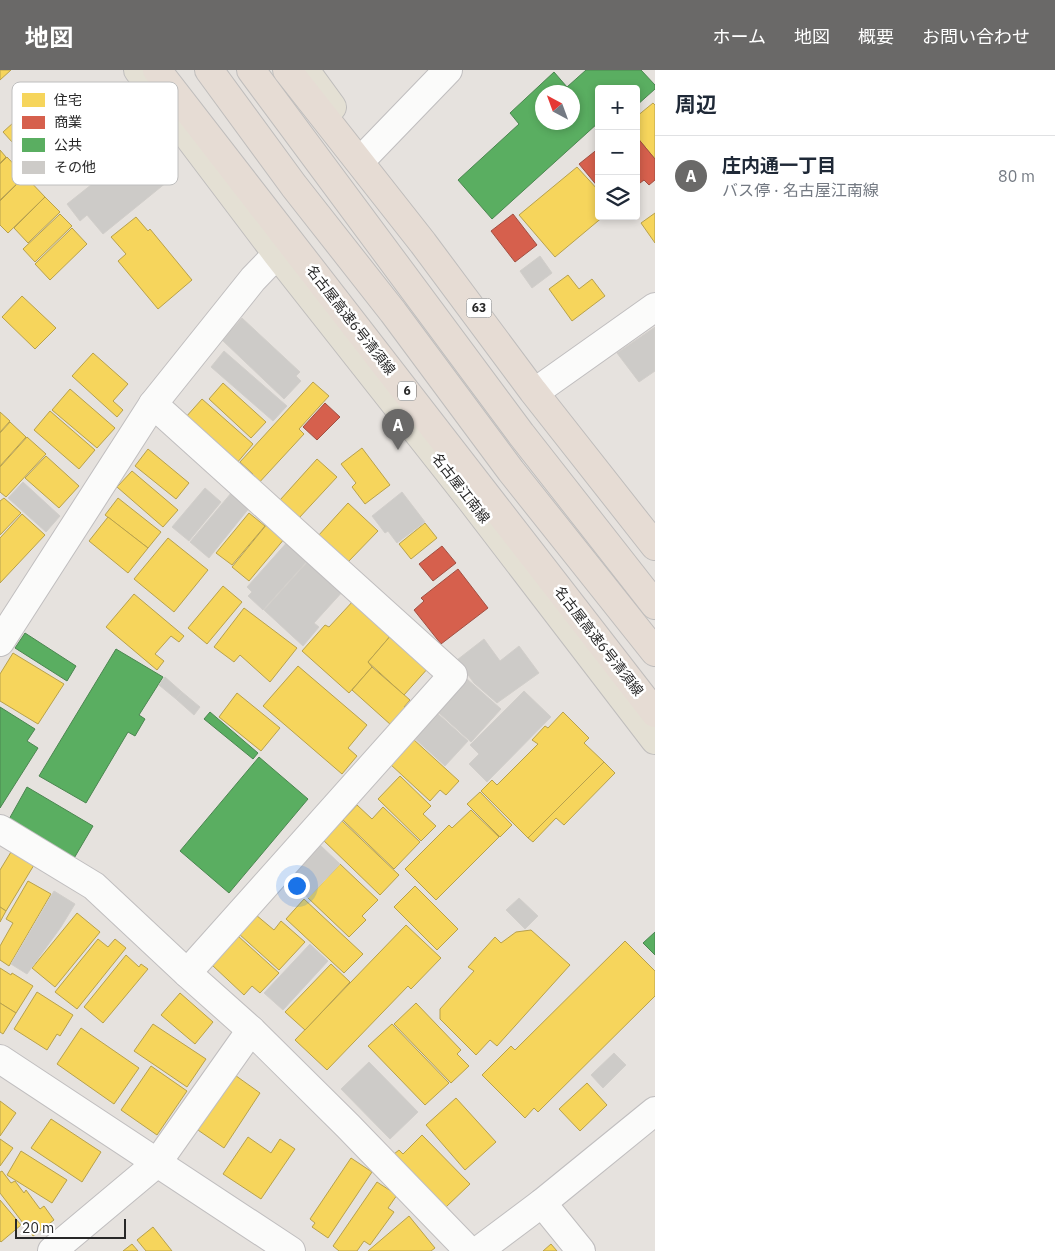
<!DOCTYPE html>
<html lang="ja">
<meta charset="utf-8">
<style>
:root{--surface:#fff;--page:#f2f2f3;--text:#1f2937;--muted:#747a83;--line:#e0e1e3;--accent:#6a6968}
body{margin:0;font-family:"IBM Plex Sans","Noto Sans JP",sans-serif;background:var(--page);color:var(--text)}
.controls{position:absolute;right:15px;top:15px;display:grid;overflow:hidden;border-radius:5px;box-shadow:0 2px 8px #0003}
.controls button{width:45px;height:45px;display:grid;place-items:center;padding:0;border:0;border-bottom:1px solid var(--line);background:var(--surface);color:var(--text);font:25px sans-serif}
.compass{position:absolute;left:535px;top:15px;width:45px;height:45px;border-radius:50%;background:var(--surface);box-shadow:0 2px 8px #0003;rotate:319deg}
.scale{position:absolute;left:15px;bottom:12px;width:111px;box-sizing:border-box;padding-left:5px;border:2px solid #282828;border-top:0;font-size:14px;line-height:18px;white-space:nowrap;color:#282828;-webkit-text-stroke:4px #fff;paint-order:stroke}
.you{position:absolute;left:296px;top:815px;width:18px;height:18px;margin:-12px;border:4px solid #fff;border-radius:50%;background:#1a73e8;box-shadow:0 0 0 8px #1a73e833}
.badge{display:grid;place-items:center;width:32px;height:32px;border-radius:50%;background:var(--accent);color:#fff;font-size:16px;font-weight:700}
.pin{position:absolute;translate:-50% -41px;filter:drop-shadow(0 1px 2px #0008)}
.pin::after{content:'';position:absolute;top:26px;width:18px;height:15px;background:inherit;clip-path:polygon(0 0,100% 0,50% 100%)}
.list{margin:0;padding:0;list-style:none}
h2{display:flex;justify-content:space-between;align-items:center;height:65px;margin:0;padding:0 20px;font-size:21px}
h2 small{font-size:16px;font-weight:400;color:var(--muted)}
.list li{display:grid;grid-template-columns:32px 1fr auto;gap:15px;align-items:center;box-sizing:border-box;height:80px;padding:0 20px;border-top:1px solid var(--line)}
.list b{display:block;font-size:19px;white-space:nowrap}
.list p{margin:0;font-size:16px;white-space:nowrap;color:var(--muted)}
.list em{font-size:16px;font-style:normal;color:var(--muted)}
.icon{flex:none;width:28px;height:28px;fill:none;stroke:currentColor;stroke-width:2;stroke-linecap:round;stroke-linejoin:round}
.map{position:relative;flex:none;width:655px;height:1181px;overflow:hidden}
header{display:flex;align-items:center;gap:30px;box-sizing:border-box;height:70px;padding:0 25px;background:var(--accent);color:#fff}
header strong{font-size:24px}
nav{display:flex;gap:28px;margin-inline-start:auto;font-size:18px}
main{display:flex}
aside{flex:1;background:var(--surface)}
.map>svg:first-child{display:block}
.homes{fill:#f6d55c;stroke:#b8a14c}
.shops{fill:#d6604d;stroke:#a24f42}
.public{fill:#5aae61;stroke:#4b8650;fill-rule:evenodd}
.building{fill:#cdcbc8;stroke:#d1ceca}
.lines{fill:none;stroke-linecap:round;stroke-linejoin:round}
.street-casing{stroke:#c0bebf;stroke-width:30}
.primary-casing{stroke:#bfbdbc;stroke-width:30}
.highway-casing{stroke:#bfbdbc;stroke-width:30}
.street{stroke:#fbfbfa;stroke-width:28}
.primary{stroke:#e4e0d4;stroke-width:28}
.highway{stroke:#e6dcd4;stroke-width:28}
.labels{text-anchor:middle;stroke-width:5;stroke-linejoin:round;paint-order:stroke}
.shield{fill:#fff;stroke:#686868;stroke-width:1}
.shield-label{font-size:12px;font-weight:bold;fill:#282828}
.street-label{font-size:14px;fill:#282828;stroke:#fff}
.key{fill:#fff;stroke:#bebebe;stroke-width:1}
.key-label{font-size:14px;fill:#282828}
</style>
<header>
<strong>地図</strong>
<nav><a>ホーム</a><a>地図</a><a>概要</a><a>お問い合わせ</a></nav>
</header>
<main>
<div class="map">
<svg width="655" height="1181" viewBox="0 0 655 1181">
<rect width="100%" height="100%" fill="#e6e2de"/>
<g class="homes">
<polygon points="0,0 11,0 0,10"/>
<polygon points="45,24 74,56 32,94 3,62"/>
<polygon points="653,33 655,35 655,89 636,66 636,47"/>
<polygon points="0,80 6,87 0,93"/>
<polygon points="7,87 25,106 0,130 0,94"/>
<polygon points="577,97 599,121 599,146 604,146 555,187 519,145"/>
<polygon points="25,106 45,127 8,163 0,155 0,131"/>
<polygon points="45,127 60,142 28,173 14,158"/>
<polygon points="655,143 655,173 641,153"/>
<polygon points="60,144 72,156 35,192 23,179"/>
<polygon points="136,147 148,161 150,159 192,210 158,239 118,191 126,184 111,167"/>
<polygon points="72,158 87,174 50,210 35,194"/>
<polygon points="568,205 579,219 592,209 605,226 572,251 549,219"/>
<polygon points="22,226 56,258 35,279 2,247"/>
<polygon points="93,283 128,314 113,331 123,340 117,347 72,306"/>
<polygon points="313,312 329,326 299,359 304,364 256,416 249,409 253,404 240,392"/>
<polygon points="223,313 266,352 251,368 209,329"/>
<polygon points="70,319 115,358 97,378 52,340"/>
<polygon points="202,329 253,374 236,394 185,348"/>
<polygon points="50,341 95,380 79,399 34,360"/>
<polygon points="0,342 10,351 0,362"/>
<polygon points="10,352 26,367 0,396 0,363"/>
<polygon points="27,367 46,384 6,427 0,422 0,397"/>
<polygon points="362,378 390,415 365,434 352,417 356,413 341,394"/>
<polygon points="148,379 189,413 176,429 135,396"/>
<polygon points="46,386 79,416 59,438 25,408"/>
<polygon points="317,389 337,407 299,448 280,430"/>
<polygon points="132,401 178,440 163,457 117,417"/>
<polygon points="4,428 21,443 0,465 0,431"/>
<polygon points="118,428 161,462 148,478 105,445"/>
<polygon points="348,433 378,461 347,493 318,466"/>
<polygon points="249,443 265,456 232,495 216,483"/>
<polygon points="22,444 45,465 0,513 0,468"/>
<polygon points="108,447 148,478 128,503 89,471"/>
<polygon points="425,453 437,468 411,489 399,474"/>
<polygon points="267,454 285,468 249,511 232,497"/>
<polygon points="168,468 208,500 174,542 134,509"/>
<polygon points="223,516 242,532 207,574 188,558"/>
<polygon points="134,524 184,566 179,572 171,566 155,584 164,591 157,600 106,557"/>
<polygon points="354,530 392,564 368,592 372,597 349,623 302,581 325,555 329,557"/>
<polygon points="244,538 297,578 270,612 240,585 234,592 214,577"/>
<polygon points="392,564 429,597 404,625 368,592"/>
<polygon points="13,583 64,614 38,654 0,631 0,604"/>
<polygon points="298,596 367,655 348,678 357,686 342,704 263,636"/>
<polygon points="372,597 410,630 404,637 406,639 391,655 352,620"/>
<polygon points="237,623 280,658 261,681 219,647"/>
<polygon points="563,642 589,668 584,673 604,692 528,768 481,721 492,710 497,715 538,674 532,670 545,656 548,658"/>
<polygon points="413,669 459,711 446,725 440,720 430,731 390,694"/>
<polygon points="604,692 615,703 564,755 556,748 533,772 528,768"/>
<polygon points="400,706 431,736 423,744 436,756 421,771 378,729"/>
<polygon points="480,722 512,755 500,767 467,734"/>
<polygon points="357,735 372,749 383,737 420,772 394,799 343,750"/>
<polygon points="471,740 499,767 436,830 405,799 449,755 452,758"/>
<polygon points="340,749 399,805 380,825 321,768"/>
<polygon points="11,782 34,795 6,841 0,837 0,800"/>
<polygon points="340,794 378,830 362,846 366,850 349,867 308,828"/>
<polygon points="28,811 51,824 9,896 0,890 0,876 13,853 6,849"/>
<polygon points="415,816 458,859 437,880 394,837"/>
<polygon points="304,829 363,884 344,903 286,849"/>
<polygon points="0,837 6,841 0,852"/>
<polygon points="77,843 100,862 55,917 32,898"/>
<polygon points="256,845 274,860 281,851 305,872 279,900 239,864"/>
<polygon points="406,855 441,888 411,919 408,916 327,1000 295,970"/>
<polygon points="531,860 570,895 497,976 490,970 476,985 440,949 440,939 474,901 468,897 495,867 501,873 516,862"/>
<polygon points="238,866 279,903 260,923 252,916 244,925 212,895"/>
<polygon points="98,869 108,877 115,869 126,878 77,939 55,922"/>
<polygon points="625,871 655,901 655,926 538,1042 534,1038 525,1048 482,1005 511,976 515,980"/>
<polygon points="126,885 139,897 141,894 148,899 103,953 84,937"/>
<polygon points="331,894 350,912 305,960 285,942"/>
<polygon points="0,898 11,905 12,903 33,916 16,943 0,933"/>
<polygon points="37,922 73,945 60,966 57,964 47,980 14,959"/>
<polygon points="180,923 213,952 195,974 161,945"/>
<polygon points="0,933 16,943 3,964 0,962"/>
<polygon points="416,933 461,980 457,984 469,996 451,1013 394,954"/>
<polygon points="153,954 206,989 187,1017 134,981"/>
<polygon points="392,954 449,1013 425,1035 368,976"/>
<polygon points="81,958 139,998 114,1034 57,994"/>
<polygon points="151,996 187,1021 157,1065 121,1040"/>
<polygon points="232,1003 260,1023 224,1078 195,1058"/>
<polygon points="587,1013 607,1035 580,1061 559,1039"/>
<polygon points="456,1028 496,1072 465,1100 426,1055"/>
<polygon points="0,1031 16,1043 0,1066"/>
<polygon points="51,1049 101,1082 82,1112 31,1078"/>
<polygon points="422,1065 470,1114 446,1137 394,1084 399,1080 403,1084"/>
<polygon points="248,1067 271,1083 280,1069 295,1079 261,1129 223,1104"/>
<polygon points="0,1069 13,1078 0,1096"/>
<polygon points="21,1081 67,1110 52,1133 7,1105"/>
<polygon points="351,1088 372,1102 328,1168 312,1157 315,1153 310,1149"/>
<polygon points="2,1101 11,1113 15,1111 24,1123 26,1120 40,1139 44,1136 54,1150 33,1166 0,1123 0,1102"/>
<polygon points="377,1112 397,1125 388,1138 394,1142 370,1175 364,1171 357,1181 339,1181 333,1176"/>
<polygon points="0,1130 21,1155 1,1172 0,1171"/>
<polygon points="409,1146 435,1178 431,1181 368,1181"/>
<polygon points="153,1157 172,1181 146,1181 137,1170"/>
<polygon points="132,1174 138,1181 123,1181"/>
<polygon points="551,1174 557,1181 543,1181"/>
</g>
<g class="shops">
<polygon points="636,66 655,89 655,110 649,115 644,110 636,116"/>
<polygon points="599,78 599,118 579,94"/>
<polygon points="513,144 537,175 515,192 491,161"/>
<polygon points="325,333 340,347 317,370 303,357"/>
<polygon points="442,476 456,493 433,511 419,494"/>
<polygon points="458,499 488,538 441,574 414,540 424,531 421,528"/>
</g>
<g class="public">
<path d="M586 0H641L655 15V19L636 36V19H599V54L598 53 492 149 458 110 519 54 510 43 554 2 567 17ZM542 22H572V52H542Z"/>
<polygon points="25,563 76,596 67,611 15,578"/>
<polygon points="116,579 163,607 139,645 145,649 135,666 128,662 86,733 39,706"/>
<polygon points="0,637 35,659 27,671 38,678 0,738"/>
<polygon points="210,642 258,683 253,689 204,649"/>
<polygon points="259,687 308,729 229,823 180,781"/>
<polygon points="27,717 93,756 73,790 8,751"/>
<polygon points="655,862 655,885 643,873"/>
</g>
<g class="building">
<polygon points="126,61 167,112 103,164 87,145 80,151 67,134 111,99 99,83"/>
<polygon points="540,186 552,203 532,218 520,201"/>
<polygon points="242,248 300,302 296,306 301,311 284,329 222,270"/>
<polygon points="655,257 655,301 639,312 617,283"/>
<polygon points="224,281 287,336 273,351 211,297"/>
<polygon points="23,412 60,446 46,462 8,428"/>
<polygon points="205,418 221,432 189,471 172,457"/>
<polygon points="232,422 250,437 209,488 190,472"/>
<polygon points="402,422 425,452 397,473 388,461 385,463 372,446"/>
<polygon points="289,470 309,489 263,540 248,526 252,522 247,517"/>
<polygon points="310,489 344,520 314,553 319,557 303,576 264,540"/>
<polygon points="484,569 500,591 519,576 539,603 497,633 474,613 457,590"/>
<polygon points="165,607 182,622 176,629 159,615"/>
<polygon points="467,609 501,639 471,672 438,642"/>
<polygon points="524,621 551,647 487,712 469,694 479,684 470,675"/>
<polygon points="182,622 200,637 194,645 176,629"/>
<polygon points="437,643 468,671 445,696 413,667"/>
<polygon points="320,775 340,794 308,828 288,808"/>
<polygon points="54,821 75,834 61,857 27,904 11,894"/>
<polygon points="519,828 538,846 525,859 506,840"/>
<polygon points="310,874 328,891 283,940 264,923"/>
<polygon points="614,983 626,995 603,1018 591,1005"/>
<polygon points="369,992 418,1042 390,1069 341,1019"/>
</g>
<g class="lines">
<g class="street-casing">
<g id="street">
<polyline points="367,84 448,0"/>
<polyline points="538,320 655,237"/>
<polyline points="153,334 453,605 187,903"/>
<polyline points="0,572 153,334 253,209 277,184"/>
<polyline points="0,759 94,816 187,903 251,960 348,1056 469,1181"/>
<polyline points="0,989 291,1181"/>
<polyline points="542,1133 581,1181"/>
<polyline points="52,1181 157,1093 251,960"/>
<polyline points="478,1181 542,1133 655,1041"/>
</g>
</g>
<g class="primary-casing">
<g id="primary">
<polyline points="138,0 277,184 471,430 655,670"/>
<polyline points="305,0 332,37"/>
</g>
</g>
<g class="highway-casing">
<g id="highway">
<polyline points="157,0 655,643"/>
<polyline points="209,0 294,116 393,242 511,401 655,582"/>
<polyline points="251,0 521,364 655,535"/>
<polyline points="287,0 423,173 533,321 655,476"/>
</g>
</g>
<use href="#street" class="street"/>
<use href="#primary" class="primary"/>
<use href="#highway" class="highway"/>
</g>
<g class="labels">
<g class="shield">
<rect x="466.5" y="228.5" width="25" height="19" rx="4"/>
<rect x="398" y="311.5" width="18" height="19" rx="4"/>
</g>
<g class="shield-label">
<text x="479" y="242">63</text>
<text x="407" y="325">6</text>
</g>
<g class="street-label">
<text transform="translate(351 250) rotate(52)" y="5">名古屋高速6号清須線</text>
<text transform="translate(461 418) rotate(52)" y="5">名古屋江南線</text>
<text transform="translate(599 571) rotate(52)" y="5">名古屋高速6号清須線</text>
</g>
</g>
<rect x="12" y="12" width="166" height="103" rx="8" class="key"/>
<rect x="22" y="23" width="23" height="14" fill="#f6d55c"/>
<rect x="22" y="46" width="23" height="13" fill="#d6604d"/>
<rect x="22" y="68" width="23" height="14" fill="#5aae61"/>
<rect x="22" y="91" width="23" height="13" fill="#cdcbc8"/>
<g class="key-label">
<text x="54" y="35">住宅</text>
<text x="54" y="57">商業</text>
<text x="54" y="80">公共</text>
<text x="54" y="102">その他</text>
</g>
</svg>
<div class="controls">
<button>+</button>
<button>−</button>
<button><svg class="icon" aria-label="layers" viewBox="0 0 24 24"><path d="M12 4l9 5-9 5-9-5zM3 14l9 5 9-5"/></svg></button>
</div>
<svg class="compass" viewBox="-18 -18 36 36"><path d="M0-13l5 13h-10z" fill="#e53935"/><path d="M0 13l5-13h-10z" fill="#747a83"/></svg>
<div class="scale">20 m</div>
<div class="you"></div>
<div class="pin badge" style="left:398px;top:380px">A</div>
</div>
<aside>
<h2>周辺<small></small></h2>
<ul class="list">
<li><span class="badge">A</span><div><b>庄内通一丁目</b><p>バス停 · 名古屋江南線</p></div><em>80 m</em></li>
</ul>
</aside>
</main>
